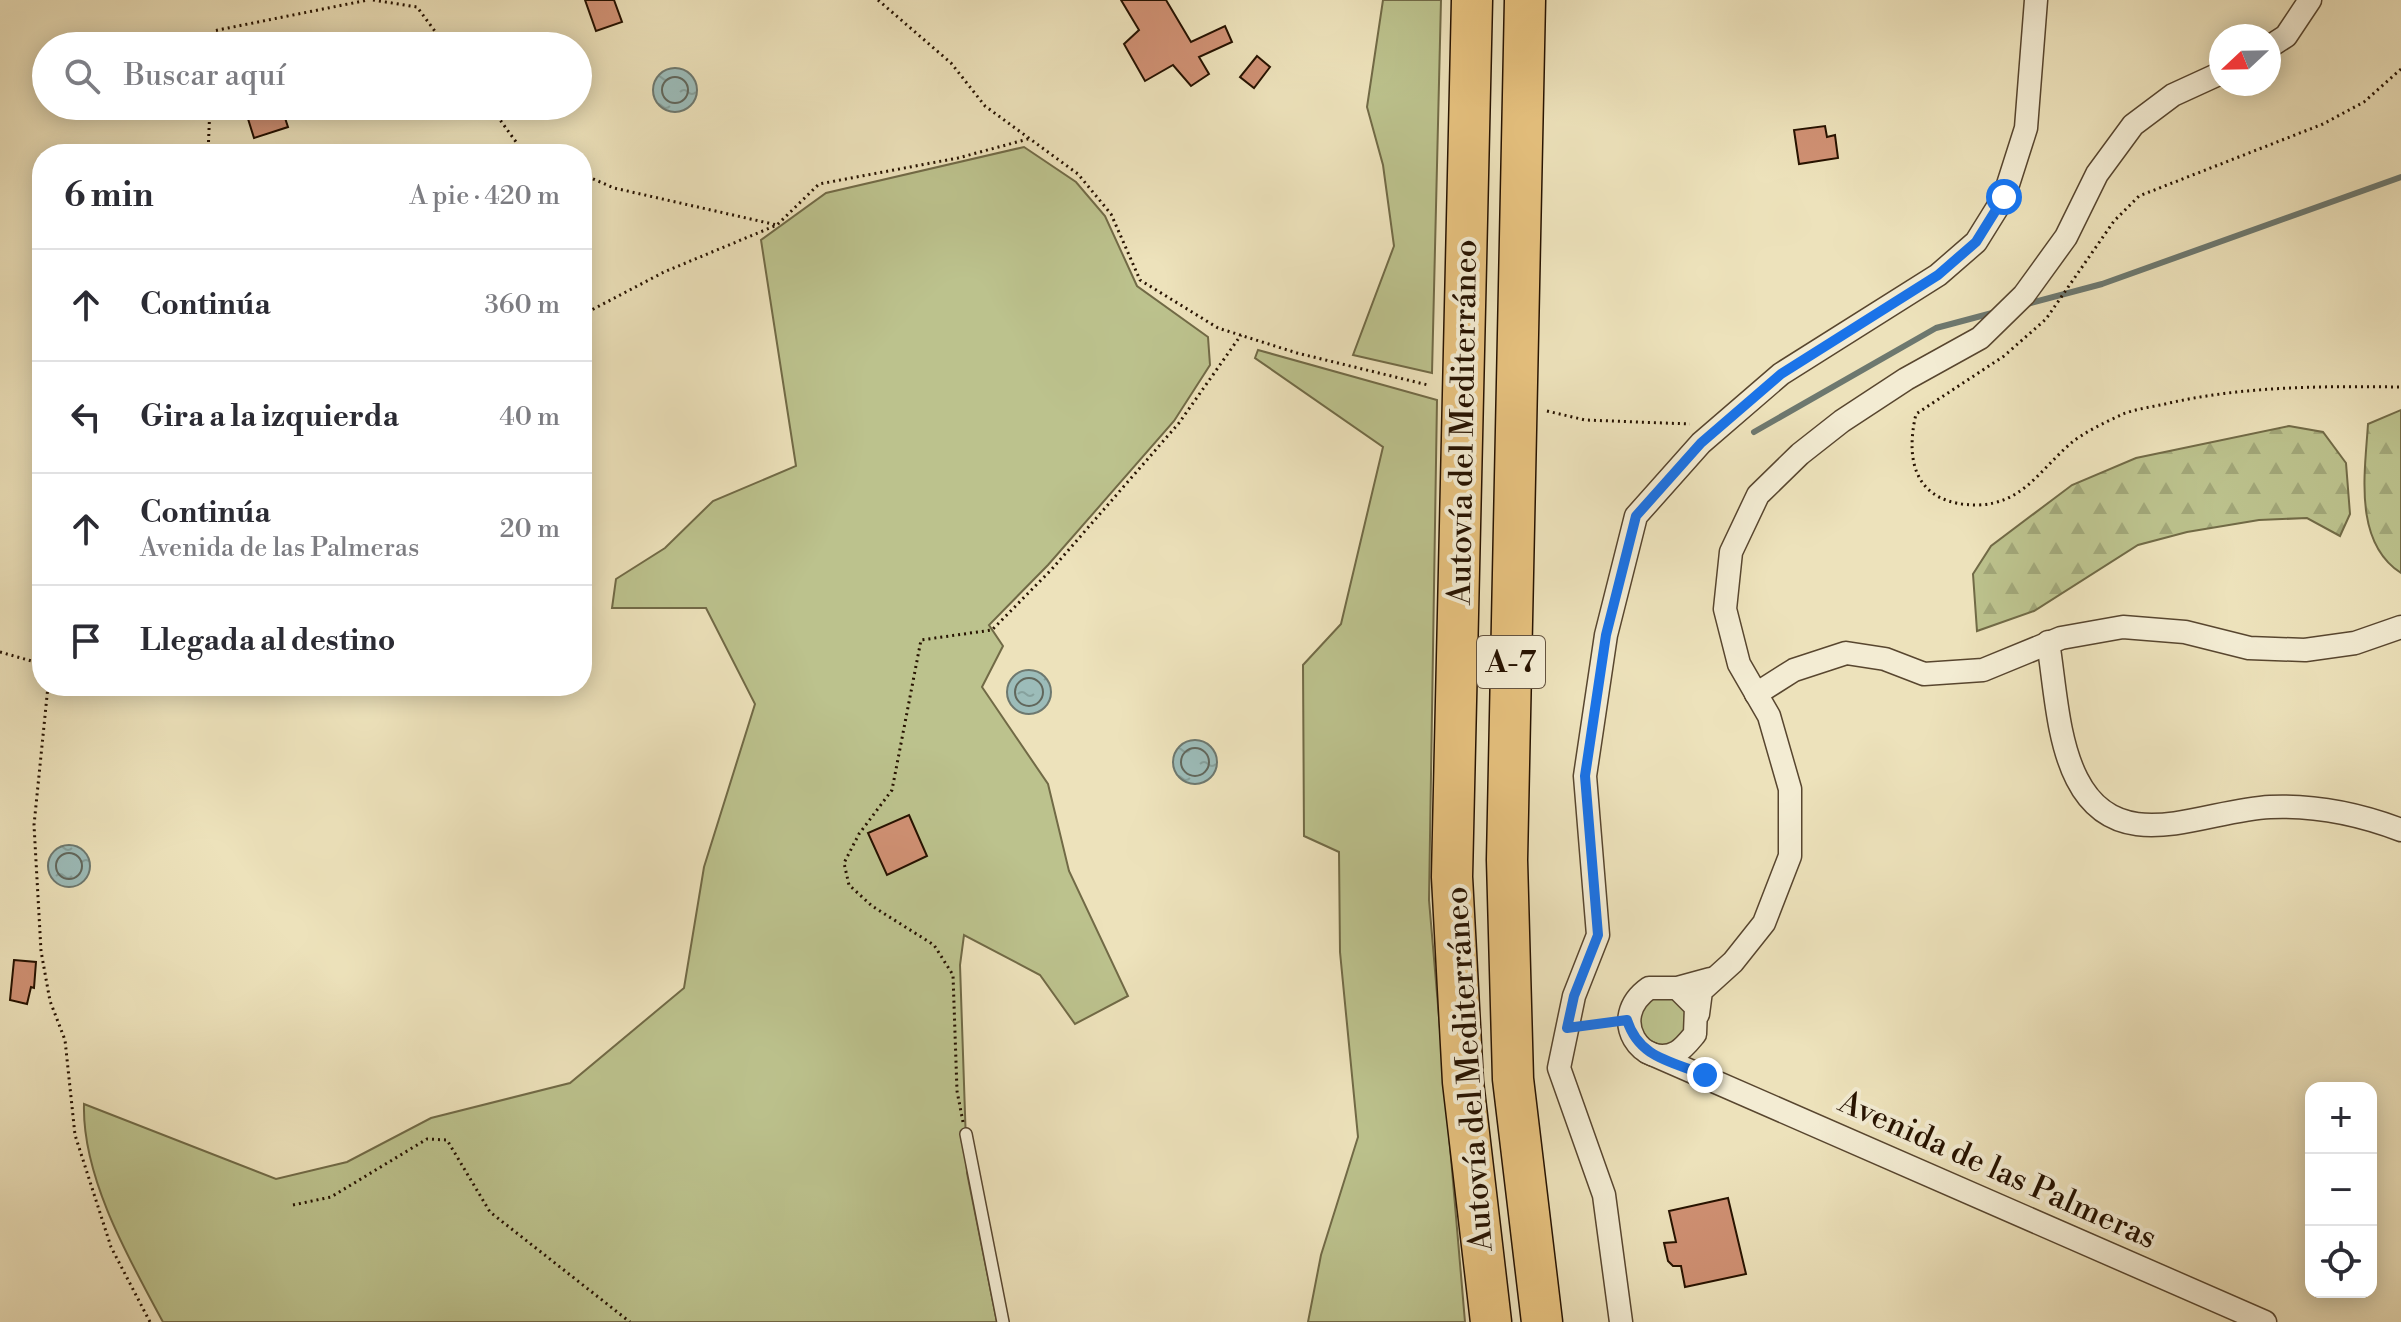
<!DOCTYPE html>
<html lang="es">
<meta charset="utf-8">
<style>
:root{--surface:#fff;--page:#f7f7f7;--text:#2b2b33;--muted:#7c7c81;--line:#e1e1e2}
body{margin:0;font-family:"Libre Bodoni",serif;background:var(--page);color:var(--text)}
.controls{position:absolute;right:24px;bottom:24px;display:grid;overflow:hidden;border-radius:16px;box-shadow:0 4px 20px #0003}
.controls button{width:72px;height:72px;display:grid;place-items:center;padding:0;border:0;border-bottom:2px solid var(--line);background:var(--surface);color:var(--text);font:40px sans-serif}
.compass{position:absolute;left:2209px;top:24px;width:72px;height:72px;border-radius:50%;background:var(--surface);box-shadow:0 4px 20px #0003;rotate:248deg}
.stop{position:absolute;width:24px;height:24px;margin:-18px;border:6px solid #1a73e8;border-radius:50%;background:#fff}
.stop.end{background:#1a73e8;border-color:#fff;box-shadow:0 2px 8px #0008}
.list{margin:0;padding:0;list-style:none}
h2{display:flex;justify-content:space-between;align-items:center;height:104px;margin:0;padding:0 32px;font-size:34px}
h2 small{font-size:26px;font-weight:400;color:var(--muted)}
.list li{display:grid;grid-template-columns:52px 1fr auto;gap:24px;align-items:center;box-sizing:border-box;height:112px;padding:0 32px;border-top:2px solid var(--line)}
.list b{display:block;font-size:30px;white-space:nowrap}
.list p{margin:0;font-size:26px;white-space:nowrap;color:var(--muted)}
.list em{font-size:26px;font-style:normal;color:var(--muted)}
.icon{flex:none;width:44px;height:44px;fill:none;stroke:currentColor;stroke-width:2;stroke-linecap:round;stroke-linejoin:round}
.map{position:relative;flex:none;width:2401px;height:1322px;overflow:hidden}
.search{position:absolute;background:var(--surface);box-shadow:0 4px 20px #0003;left:32px;top:32px;width:560px;height:88px;display:flex;align-items:center;gap:20px;box-sizing:border-box;padding:0 28px;border-radius:44px;color:var(--muted);font-size:30px}
.panel{position:absolute;background:var(--surface);box-shadow:0 4px 20px #0003;left:32px;top:144px;width:560px;height:552px;border-radius:32px}
.map>svg:first-child{display:block}
.green{fill:#bcc28d;stroke:#716a46;stroke-width:2}
.forest{fill:url(#forest-firs);stroke:#716a46;stroke-width:2}
.water{fill:url(#water-ripples);stroke:#6d786f;stroke-width:2}
.lines{fill:none;stroke-linecap:round;stroke-linejoin:round}
.shore{stroke:#61675c;stroke-width:2}
.stream{stroke:#6d786f;stroke-width:6}
.building{fill:#d09174;stroke:#261200;stroke-width:2}
.service-casing{stroke:#58462f;stroke-width:14}
.minor-casing{stroke:#58462f;stroke-width:25}
.motorway-casing{stroke:#261200;stroke-width:43}
.path{stroke:#261200;stroke-width:3;stroke-dasharray:2 4;stroke-linecap:butt}
.service{stroke:#f3ecd3;stroke-width:11}
.minor{stroke:#f3ecd3;stroke-width:22}
.motorway{stroke:#e6c17e;stroke-width:40}
.route{stroke:#1a73e8;stroke-width:10}
.labels{text-anchor:middle;stroke-width:8;stroke-linejoin:round;paint-order:stroke}
.shield{fill:#f3ecd3;stroke:#64533f;stroke-width:2}
.shield-label{font-size:30px;font-weight:bold;fill:#261200}
.street-label{font-size:32px;fill:#261200;stroke:#f3ecd3}
</style>
<div class="map">
<svg width="2401" height="1322" viewBox="0 0 2401 1322">
<defs>
<pattern id="forest-firs" width="22" height="20" patternUnits="userSpaceOnUse" patternTransform="scale(2)"><rect width="22" height="20" fill="#bcc28d"/><path d="M5 1l3.5 6h-7zM16 11l3.5 6h-7z" fill="#a1a678"/></pattern>
<pattern id="water-ripples" width="26" height="14" patternUnits="userSpaceOnUse" patternTransform="scale(2)"><rect width="26" height="14" fill="#9cbcb9"/><path d="M2 4q2-2 4 0t4 0M15 11q2-2 4 0t4 0" fill="none" stroke="#86a19d"/></pattern>
</defs>
<rect width="100%" height="100%" fill="#ede2bb"/>
<filter id="stains"><feTurbulence type="fractalNoise" baseFrequency=".0025" numOctaves="4"/><feColorMatrix values="0 0 0 0 .2 0 0 0 0 .09 0 0 0 0 .02 0 0 0 .5 -.17"/></filter>
<radialGradient id="worn" r=".72"><stop offset=".6" stop-color="#630" stop-opacity="0"/><stop offset="1" stop-color="#630" stop-opacity=".3"/></radialGradient>
<g class="green">
<polygon points="1383,0 1441,0 1432,373 1353,355 1394,246 1383,165 1367,107"/>
<path d="M1024 147 1076 182 1105 216 1137 286 1208 337 1210 365 1174 421 1048 565 989 625 1003 646 982 687 1048 784 1069 871 1128 996 1075 1024 1040 975 964 935 960 965 967 1173 997 1322H163C129 1259 82 1177 84 1104L276 1179 347 1162 431 1118 570 1083 684 988 704 867 755 704 706 608H612L616 579 665 548 713 501 796 466 761 240 826 193Z"/>
<polygon points="1258,350 1437,400 1429,900 1465,1322 1308,1322 1321,1255 1358,1137 1340,952 1339,852 1304,836 1303,665 1341,624 1383,447 1255,358"/>
<circle cx="1663" cy="1021" r="24"/>
</g>
<g class="forest">
<path d="M2401 410V573C2353 542 2365 472 2368 424Z"/>
<polygon points="2289,426 2323,432 2346,463 2350,514 2340,536 2307,518 2259,520 2187,532 2138,545 2034,611 1977,631 1973,574 1991,546 2072,485 2136,458"/>
</g>
<g class="water">
<circle cx="675" cy="90" r="22"/>
<circle cx="1029" cy="692" r="22"/>
<circle cx="1195" cy="762" r="22"/>
<circle cx="69" cy="866" r="21"/>
</g>
<g class="lines">
<g class="shore">
<circle cx="675" cy="90" r="13"/>
<circle cx="1029" cy="692" r="14"/>
<circle cx="1195" cy="762" r="14"/>
<circle cx="69" cy="866" r="13"/>
</g>
<g class="stream">
<polyline points="2027,304 2102,284 2401,177"/>
<polyline points="1754,432 1936,328 1996,312"/>
</g>
</g>
<g class="building">
<polygon points="585,0 614,0 622,22 596,31"/>
<polygon points="1121,0 1166,0 1191,42 1225,26 1232,42 1199,57 1209,74 1191,86 1173,65 1145,81 1124,44 1139,30"/>
<polygon points="1257,56 1270,67 1254,88 1240,77"/>
<polygon points="244,106 281,106 288,127 254,138"/>
<polygon points="1825,126 1827,137 1835,135 1838,158 1799,164 1794,130"/>
<polygon points="909,815 927,856 887,875 868,833"/>
<polygon points="14,960 36,962 34,988 31,987 27,1004 10,1000"/>
<polygon points="1728,1198 1746,1274 1685,1287 1681,1266 1673,1266 1668,1261 1664,1243 1676,1242 1669,1211"/>
</g>
<g class="lines">
<g class="service-casing">
<polyline id="service" points="966,1134 1003,1322"/>
</g>
<g class="minor-casing">
<g id="minor">
<polyline points="2269,47 2286,36 2310,0"/>
<path d="M2048 642C2055 685 2057 740 2077 779 2118 860 2203 810 2270 807 2315 805 2359 814 2401 830"/>
<polyline points="1756,694 1794,670 1846,653 1885,659 1924,674 1983,670 2061,638 2123,627 2185,632 2249,648 2305,650 2355,643 2401,627"/>
<path d="M1677 988 1696 1007 1695 1034C1690 1040 1684 1048 1677 1052 1644 1071 1605 1019 1649 988H1677L1710 979"/>
<polyline points="1698,1014 1701,991 1733,962 1764,923 1790,856 1790,789 1769,716 1739,664 1725,609 1731,552 1758,495 1800,454 1842,421 1906,379 1980,338 2024,295 2066,237 2097,174 2133,125 2173,95 2221,73"/>
<polyline points="1647,1052 2265,1322"/>
<polyline points="1621,1322 1604,1195 1559,1068 1574,996 1598,935 1585,776 1606,635 1636,516 1701,443 1781,374 1938,275 1976,242 2004,197 2026,128 2036,0"/>
</g>
</g>
<g class="motorway-casing">
<g id="motorway">
<polyline points="1472,0 1452,877 1463,1082 1491,1322"/>
<polyline points="1525,0 1507,860 1513,1079 1542,1322"/>
</g>
</g>
<g class="path">
<polyline points="373,0 417,7 446,46"/>
<polyline points="878,0 951,63 985,106 1078,174 1111,214 1140,280 1218,328 1297,353 1428,385"/>
<polyline points="213,46 213,31 368,0"/>
<path d="M2401 69 2364 102 2323 124 2139 196 2114 221 2046 319 2004 356 1916 414C1904 465 1918 505 1977 505 2022 504 2039 471 2070 444 2084 432 2106 422 2123 414 2136 409 2151 407 2165 404 2242 386 2322 386 2401 387"/>
<polyline points="490,106 519,146 536,154"/>
<polyline points="208,154 210,106"/>
<polyline points="582,174 614,188 777,225"/>
<polyline points="582,315 664,272 777,225 819,184 958,158 1028,139"/>
<polyline points="1547,411 1585,420 1690,424"/>
<polyline points="0,652 42,664"/>
<polyline points="48,686 34,825 41,951 50,1001 65,1040 75,1135 111,1247 150,1322"/>
<polyline points="1587,1025 1611,1022"/>
<polyline points="963,1122 957,1091 953,975 934,945 872,906 849,885 844,863 859,834 892,790 921,640 992,630 1052,569 1179,423 1241,335"/>
<polyline points="293,1205 331,1197 427,1139 447,1140 490,1212 630,1322"/>
</g>
<use href="#service" class="service"/>
<use href="#minor" class="minor"/>
<use href="#motorway" class="motorway"/>
</g>
<g class="lines">
<path class="route" d="M1705 1075C1671 1061 1639 1058 1627 1020L1567 1028 1574 996 1598 935 1585 776 1606 635 1636 516 1701 443 1781 374 1938 275 1976 242 2004 197"/>
</g>
<g class="labels">
<rect class="shield" x="1477" y="636" width="68" height="52" rx="6"/>
<g class="shield-label">
<text x="1511" y="672">A-7</text>
</g>
<g class="street-label">
<text transform="translate(1462 422) rotate(-89)" y="11">Autovía del Mediterráneo</text>
<text transform="translate(1468 1069) rotate(-94)" y="11">Autovía del Mediterráneo</text>
<text transform="translate(1998 1169) rotate(24)" y="11">Avenida de las Palmeras</text>
</g>
</g>
<rect width="100%" height="100%" filter="url(#stains)"/>
<rect width="100%" height="100%" fill="url(#worn)"/>
</svg>
<div class="controls">
<button>+</button>
<button>−</button>
<button><svg class="icon" aria-label="locate" viewBox="0 0 24 24"><circle cx="12" cy="12" r="6"/><path d="M12 2v4M12 18v4M2 12h4M18 12h4"/></svg></button>
</div>
<svg class="compass" viewBox="-18 -18 36 36"><path d="M0-13l5 13h-10z" fill="#e53935"/><path d="M0 13l5-13h-10z" fill="#7c7c81"/></svg>
<div class="stop" style="left:2004px;top:197px"></div>
<div class="stop end" style="left:1705px;top:1075px"></div>
<div class="search"><svg class="icon" aria-label="search" viewBox="0 0 24 24"><circle cx="10" cy="10" r="6"/><path d="M15 15l6 6"/></svg>Buscar aquí</div>
<section class="panel">
<h2>6 min<small>A pie · 420 m</small></h2>
<ul class="list">
<li><svg class="icon" aria-label="ahead" viewBox="0 0 24 24"><path d="M12 20V5M6 11l6-6 6 6"/></svg><div><b>Continúa</b></div><em>360 m</em></li>
<li><svg class="icon" aria-label="left" viewBox="0 0 24 24"><path d="M17 20v-9H6M10 6l-5 5 5 5"/></svg><div><b>Gira a la izquierda</b></div><em>40 m</em></li>
<li><svg class="icon" aria-label="ahead" viewBox="0 0 24 24"><path d="M12 20V5M6 11l6-6 6 6"/></svg><div><b>Continúa</b><p>Avenida de las Palmeras</p></div><em>20 m</em></li>
<li><svg class="icon" aria-label="arrive" viewBox="0 0 24 24"><path d="M6 21V4h12l-3 4 3 4H6"/></svg><div><b>Llegada al destino</b></div></li>
</ul>
</section>
</div>
